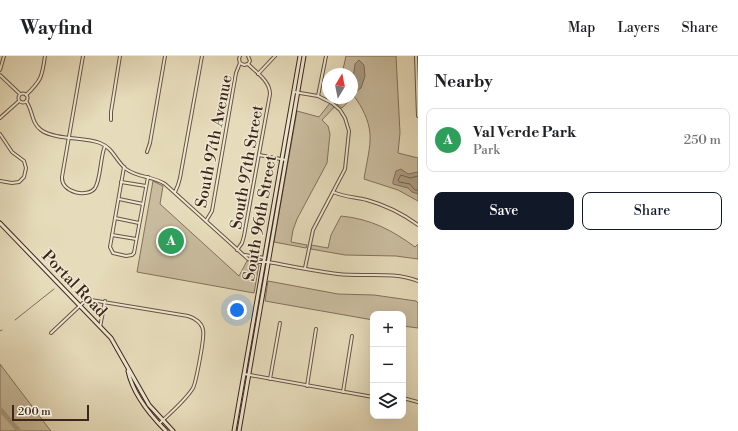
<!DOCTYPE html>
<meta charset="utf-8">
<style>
:root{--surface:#fff;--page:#f2f2f2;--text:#202124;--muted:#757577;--line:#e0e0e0;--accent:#111827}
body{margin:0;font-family:"Libre Bodoni",serif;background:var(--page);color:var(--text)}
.controls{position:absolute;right:12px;bottom:12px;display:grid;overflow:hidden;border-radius:8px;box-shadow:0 4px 16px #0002}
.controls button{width:36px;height:36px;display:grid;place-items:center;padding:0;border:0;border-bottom:1px solid var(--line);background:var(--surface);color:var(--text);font:20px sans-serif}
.compass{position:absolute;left:322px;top:12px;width:36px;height:36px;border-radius:50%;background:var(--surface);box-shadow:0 4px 16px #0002;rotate:10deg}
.scale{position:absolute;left:12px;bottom:10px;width:77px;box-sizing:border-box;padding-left:4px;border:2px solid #3c261b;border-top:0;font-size:11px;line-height:14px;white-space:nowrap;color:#3c261b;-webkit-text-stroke:3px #efe8d2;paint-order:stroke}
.you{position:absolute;left:237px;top:254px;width:14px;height:14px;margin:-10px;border:3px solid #fff;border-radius:50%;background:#1a73e8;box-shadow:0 0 0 6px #1a73e833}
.badge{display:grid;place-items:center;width:26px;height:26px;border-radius:50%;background:var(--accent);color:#fff;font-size:13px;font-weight:700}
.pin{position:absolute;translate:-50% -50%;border:2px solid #fff;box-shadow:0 1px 4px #0006}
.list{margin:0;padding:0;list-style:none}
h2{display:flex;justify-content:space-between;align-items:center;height:52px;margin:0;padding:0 16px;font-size:17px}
h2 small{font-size:13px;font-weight:400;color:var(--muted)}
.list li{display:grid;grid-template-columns:26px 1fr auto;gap:12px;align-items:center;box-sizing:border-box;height:64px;margin:0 8px 8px;padding:0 8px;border:1px solid var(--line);border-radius:8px}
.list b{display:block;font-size:15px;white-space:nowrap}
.list p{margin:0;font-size:13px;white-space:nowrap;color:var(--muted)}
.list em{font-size:13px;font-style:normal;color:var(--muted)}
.actions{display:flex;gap:8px;padding:12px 16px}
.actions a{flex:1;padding:9px 0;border:1px solid var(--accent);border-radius:8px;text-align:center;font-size:14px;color:var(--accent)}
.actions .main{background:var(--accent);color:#fff}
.icon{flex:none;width:22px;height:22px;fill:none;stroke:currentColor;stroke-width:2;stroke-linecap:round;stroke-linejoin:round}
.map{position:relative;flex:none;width:418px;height:375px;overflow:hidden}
header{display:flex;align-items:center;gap:24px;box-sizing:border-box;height:56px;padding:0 20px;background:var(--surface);border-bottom:1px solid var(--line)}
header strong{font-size:19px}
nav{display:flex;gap:22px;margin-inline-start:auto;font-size:14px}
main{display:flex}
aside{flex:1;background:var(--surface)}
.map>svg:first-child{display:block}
.green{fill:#c9bc9f;stroke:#82715d}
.water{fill:#ac9d84;stroke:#7f6d5a}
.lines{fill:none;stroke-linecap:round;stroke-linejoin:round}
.shore{stroke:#746250;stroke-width:1}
.stream{stroke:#7f6d5a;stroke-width:1}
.river{stroke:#ac9d84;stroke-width:4.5}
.minor-casing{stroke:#665343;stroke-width:4}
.secondary-casing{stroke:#3c261b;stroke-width:5}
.minor{stroke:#efe8d2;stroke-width:2}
.secondary{stroke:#efe8d2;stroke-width:3}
.labels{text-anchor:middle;stroke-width:3;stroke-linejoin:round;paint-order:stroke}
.street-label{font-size:16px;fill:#3c261b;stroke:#efe8d2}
</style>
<header>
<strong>Wayfind</strong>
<nav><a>Map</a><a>Layers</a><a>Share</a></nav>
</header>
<main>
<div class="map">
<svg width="418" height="375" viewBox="0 0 418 375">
<rect width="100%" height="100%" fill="#e6dbba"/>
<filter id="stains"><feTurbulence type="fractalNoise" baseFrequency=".005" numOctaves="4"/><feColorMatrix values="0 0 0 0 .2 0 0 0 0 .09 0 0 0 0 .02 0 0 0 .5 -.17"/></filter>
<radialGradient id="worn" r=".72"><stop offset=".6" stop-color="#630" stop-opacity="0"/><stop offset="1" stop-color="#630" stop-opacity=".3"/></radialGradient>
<g class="green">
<path d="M346 0H396L400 77 398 97 418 102V145L398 134 364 123C366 109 371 91 370 78 369 64 362 51 354 40L352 42V18H342Z"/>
<polygon points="334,42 352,42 342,52 337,48 322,64 328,70 330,78 327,107 297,163 293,174 291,186 307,189 306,192 274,186 297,55 319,61"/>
<polygon points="153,125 163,130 160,148 239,220 247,205 259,209 254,237 137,216"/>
<path d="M341 160C371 163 392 174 415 191L418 188V203L396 200 345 199 311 193V189L328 192 331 179Z"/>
<polygon points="268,225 338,238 374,239 416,245 418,247 418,272 403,270 403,258 373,258 373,264 265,245"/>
<polygon points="0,308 50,374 51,375 0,375"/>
</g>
<g class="water">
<polygon points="359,4 364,9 365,20 361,32 357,35 352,33 352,20 354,16 355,8"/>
<polygon points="401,113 408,118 418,116 418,138 412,136 408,132 393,128 393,125 396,115"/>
</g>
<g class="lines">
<polyline class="shore" points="418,120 410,122 401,119 398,124 399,126 410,128 415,134 418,134"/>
<g class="stream">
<polyline points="15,264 54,233"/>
<polyline points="0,275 2,274"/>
</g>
<polyline class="river" points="0,353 19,375"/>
<g class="minor-casing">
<g id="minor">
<path d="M83 0 62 121C61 137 88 142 95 132 101 123 100 101 105 90"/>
<polyline points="240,0 239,3 240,7 244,9 248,8"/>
<polyline points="416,0 418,60"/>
<polyline points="248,8 250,5 248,0"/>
<polyline points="0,14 4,0"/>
<polyline points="258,18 275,0"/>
<polyline points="0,19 20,38"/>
<polyline points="294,36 318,40 332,47 340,54 345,62 349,75 345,113 313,174 305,212"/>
<circle cx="23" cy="42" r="4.5"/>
<path d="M26 39C42 24 42 20 45 0"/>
<polyline points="318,40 326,0"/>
<path d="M26 45C33 54 31 67 41 74 55 84 84 81 100 87 113 92 116 105 126 113 138 122 153 120 165 128L248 203 259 206H268C291 210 315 215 338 218 365 221 393 215 418 225"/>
<polyline points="0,62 19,45"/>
<polyline points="111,64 111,56 120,0"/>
<polyline points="0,78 12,96 24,105 26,112 24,121 19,126 12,127 0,125"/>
<polyline points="147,96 150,87 165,0"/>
<polyline points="259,99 286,104"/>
<polyline points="124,111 110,191 113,197 126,200 132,199 134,197 148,121"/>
<polyline points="121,126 146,130"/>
<polyline points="175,136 178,129 180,122 202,0"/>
<path d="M333 136C344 141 355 141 367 144 385 149 403 158 418 169"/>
<polyline points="119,143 143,148"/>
<polyline points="115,162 139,167"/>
<polyline points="206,165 212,155 236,17 240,7"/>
<polyline points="112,179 136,183"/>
<path d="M237 194 242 187 244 180 270 38C270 25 256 16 248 8"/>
<polyline points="245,199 265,202"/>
<polyline points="100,271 105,245"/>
<path d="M51 277 86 244H91L188 260C195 262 202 267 203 274 205 280 196 326 193 332 186 344 169 358 159 368"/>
<polyline points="244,318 373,341"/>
<polyline points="270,323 280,267"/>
<polyline points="307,330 316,273"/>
<polyline points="343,336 352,280"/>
<polyline points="403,342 418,346"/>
</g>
</g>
<g class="secondary-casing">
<g id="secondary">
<polyline points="0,167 111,282 149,349 173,375"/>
<path d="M128 315C133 338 149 358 166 375"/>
<polyline points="234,375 300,0"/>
<polyline points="239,375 304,0"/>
</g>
</g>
<use href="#minor" class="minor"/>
<use href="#secondary" class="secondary"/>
</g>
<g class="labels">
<g class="street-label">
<text transform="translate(213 85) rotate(-79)" y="6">South 97th Avenue</text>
<text transform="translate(246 111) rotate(-80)" y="6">South 97th Street</text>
<text transform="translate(259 162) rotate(-80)" y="6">South 96th Street</text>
<text transform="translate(75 227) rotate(46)" y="6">Portal Road</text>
</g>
</g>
<rect width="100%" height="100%" filter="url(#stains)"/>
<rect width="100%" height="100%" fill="url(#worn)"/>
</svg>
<div class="controls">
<button>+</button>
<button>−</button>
<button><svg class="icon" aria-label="layers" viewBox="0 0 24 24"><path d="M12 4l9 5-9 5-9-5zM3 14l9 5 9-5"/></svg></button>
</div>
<svg class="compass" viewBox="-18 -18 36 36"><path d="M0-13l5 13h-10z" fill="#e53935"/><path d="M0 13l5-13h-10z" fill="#757577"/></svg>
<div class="scale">200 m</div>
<div class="you"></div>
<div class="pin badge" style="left:171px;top:185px;background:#2e9e5b">A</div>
</div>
<aside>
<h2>Nearby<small></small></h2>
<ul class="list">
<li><span class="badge" style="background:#2e9e5b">A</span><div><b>Val Verde Park</b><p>Park</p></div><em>250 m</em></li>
</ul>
<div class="actions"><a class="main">Save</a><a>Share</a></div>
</aside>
</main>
